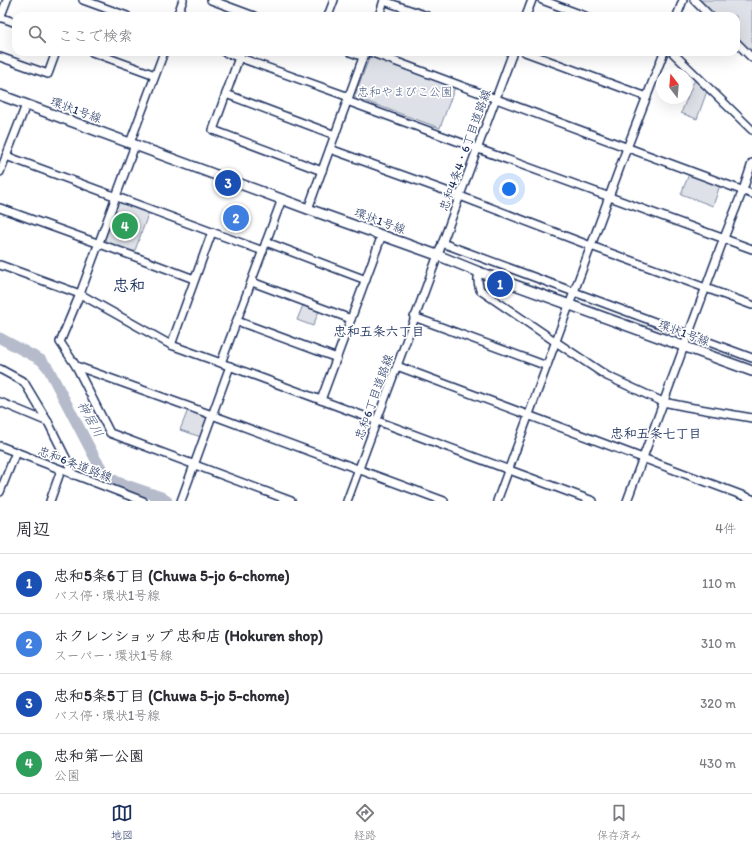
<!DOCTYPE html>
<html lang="ja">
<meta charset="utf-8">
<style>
:root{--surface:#fff;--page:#f7f7f7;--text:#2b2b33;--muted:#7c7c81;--line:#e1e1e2;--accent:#1b2f5e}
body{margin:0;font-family:Itim,"Klee One",sans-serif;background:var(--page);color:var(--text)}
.compass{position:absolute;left:656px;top:68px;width:36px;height:36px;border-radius:50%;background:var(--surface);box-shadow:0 4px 16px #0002;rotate:344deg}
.you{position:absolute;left:509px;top:189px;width:14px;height:14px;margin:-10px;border:3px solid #fff;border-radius:50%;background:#1a73e8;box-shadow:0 0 0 6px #1a73e833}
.badge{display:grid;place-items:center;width:26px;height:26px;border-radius:50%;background:var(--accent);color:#fff;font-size:13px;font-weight:700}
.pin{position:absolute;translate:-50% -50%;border:2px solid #fff;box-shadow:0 1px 4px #0006}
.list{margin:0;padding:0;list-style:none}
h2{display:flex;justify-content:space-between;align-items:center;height:52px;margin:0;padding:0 16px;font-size:17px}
h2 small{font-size:13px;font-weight:400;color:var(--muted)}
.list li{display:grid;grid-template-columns:26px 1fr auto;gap:12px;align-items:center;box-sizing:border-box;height:60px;padding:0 16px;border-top:1px solid var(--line)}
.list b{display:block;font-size:15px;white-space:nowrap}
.list p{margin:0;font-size:13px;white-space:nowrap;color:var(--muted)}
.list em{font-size:13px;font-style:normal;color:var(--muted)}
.icon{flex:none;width:22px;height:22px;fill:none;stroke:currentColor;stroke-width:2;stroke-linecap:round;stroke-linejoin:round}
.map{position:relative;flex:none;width:752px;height:501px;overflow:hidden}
.search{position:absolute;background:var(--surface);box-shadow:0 4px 16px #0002;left:12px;right:12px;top:12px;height:44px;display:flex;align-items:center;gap:10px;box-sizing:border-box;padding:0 14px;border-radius:12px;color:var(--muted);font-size:15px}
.sheet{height:292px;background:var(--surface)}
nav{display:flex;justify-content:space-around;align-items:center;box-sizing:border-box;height:56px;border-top:1px solid var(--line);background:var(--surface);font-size:11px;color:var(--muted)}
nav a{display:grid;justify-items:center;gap:2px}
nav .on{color:var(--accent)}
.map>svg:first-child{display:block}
.green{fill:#dee1e7;stroke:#7c88a2}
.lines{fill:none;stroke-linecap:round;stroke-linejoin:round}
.river{stroke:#b5bbca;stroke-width:11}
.minor-casing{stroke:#1b2f5e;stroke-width:10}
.major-casing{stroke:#1b2f5e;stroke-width:12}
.minor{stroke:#fff;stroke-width:7}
.major{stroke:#fff;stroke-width:9}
.labels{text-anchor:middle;stroke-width:3.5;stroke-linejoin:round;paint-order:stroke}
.park-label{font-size:12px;fill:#4c5c80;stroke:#fff}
.street-label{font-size:12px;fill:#1b2f5e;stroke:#fff}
.neighbourhood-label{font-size:13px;font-weight:bold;fill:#1b2f5e;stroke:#fff}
.water-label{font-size:13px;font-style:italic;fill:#49597e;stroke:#fff}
.district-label{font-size:16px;font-weight:bold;fill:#1b2f5e;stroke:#fff}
</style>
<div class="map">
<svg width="752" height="501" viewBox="0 0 752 501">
<rect width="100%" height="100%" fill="#fff"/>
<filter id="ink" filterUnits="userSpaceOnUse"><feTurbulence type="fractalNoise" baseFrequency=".025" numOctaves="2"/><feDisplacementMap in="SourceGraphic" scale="8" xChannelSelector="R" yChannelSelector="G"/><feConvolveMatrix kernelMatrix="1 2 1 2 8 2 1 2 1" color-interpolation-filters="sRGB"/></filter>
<g filter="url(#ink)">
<g class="green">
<polygon points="694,0 752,0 752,58 736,42 736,16 710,16"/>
<polygon points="370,56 455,87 440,128 354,97"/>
<polygon points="695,79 707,91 697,119 681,113"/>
<polygon points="689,174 720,185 713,206 681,194"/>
<polygon points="116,197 150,209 133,256 99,244"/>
<polygon points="303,305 319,311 313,326 297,320"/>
<polygon points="189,407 212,415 204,438 180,430"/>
</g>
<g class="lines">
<polyline class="river" points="0,338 41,360 48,368 96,460 106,475 117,482 161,497 167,501"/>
<g class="minor-casing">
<g id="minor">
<polyline points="83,0 127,16"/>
<polyline points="211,0 254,16"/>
<polyline points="542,0 585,16"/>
<polyline points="694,0 710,16"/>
<polyline points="384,1 427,16"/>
<polyline points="177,16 183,0"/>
<polyline points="328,16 334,0"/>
<polyline points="379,16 384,0"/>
<polyline points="526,16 532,0"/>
<polyline points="677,16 683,0"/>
<polyline points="0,17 16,23"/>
<polyline points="0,18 7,0"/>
<polyline points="736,42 752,58"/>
<polyline points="92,52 155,75"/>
<polyline points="224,52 349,97"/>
<polyline points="241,52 213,130 322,171"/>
<polyline points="350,52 364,57"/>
<polyline points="370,52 752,194"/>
<polyline points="525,52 647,97"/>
<polyline points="672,52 752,130"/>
<polyline points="0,57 48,74 56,52"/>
<polyline points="226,94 335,135"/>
<polyline points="347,101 752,249"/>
<polyline points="130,143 164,52"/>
<polyline points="135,145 80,294 60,342 76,366 110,433 291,501"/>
<polyline points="330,149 460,196 591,246 752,305"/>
<polyline points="6,156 263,251"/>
<polyline points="0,172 26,105"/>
<polyline points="0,208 133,256 194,279"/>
<polyline points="308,209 365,52"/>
<polyline points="266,242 366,280"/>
<polyline points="442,243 752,358"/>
<polyline points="0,265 80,294 171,345 221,363 593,501"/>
<path d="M479 272C477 279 478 283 480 290L556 342 607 376 663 402 688 407 752 418"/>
<polyline points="252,282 351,319"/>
<polyline points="414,317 547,366"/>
<polyline points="237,321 337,358"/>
<polyline points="171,345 212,232"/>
<polyline points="221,363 282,199"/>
<polyline points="76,366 212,415 444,501"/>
<polyline points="397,366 752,499"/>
<polyline points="0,369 24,382 48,422 69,464 73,475"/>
<polyline points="321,400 382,235"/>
<polyline points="0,402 48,422"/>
<polyline points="0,446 143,501"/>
<polyline points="0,492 16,452"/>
<polyline points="50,501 61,470"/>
<polyline points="181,501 230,366"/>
<polyline points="347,501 513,52"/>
<polyline points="497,501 627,148 664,52"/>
<polyline points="627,501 724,238 743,190 752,163"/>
</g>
</g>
<g class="major-casing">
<polyline id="major" points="0,95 308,209 437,255 479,272 752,371"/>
</g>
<use href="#minor" class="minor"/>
<use href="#major" class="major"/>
</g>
</g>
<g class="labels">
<g class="park-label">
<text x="405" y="96">忠和やまびこ公園</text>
</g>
<g class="street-label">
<text transform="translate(76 110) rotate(20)" y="4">環状1号線</text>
<text transform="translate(465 150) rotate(-70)" y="4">忠和4条4・6丁目道路線</text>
<text transform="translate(380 221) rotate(20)" y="4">環状1号線</text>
<text transform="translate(684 333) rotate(20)" y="4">環状1号線</text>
<text transform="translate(374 397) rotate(-70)" y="4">忠和6丁目道路線</text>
<text transform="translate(75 464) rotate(21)" y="4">忠和6条道路線</text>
</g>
<g class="neighbourhood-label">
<text x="379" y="336">忠和五条六丁目</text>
<text x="656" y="438">忠和五条七丁目</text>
</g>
<g class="water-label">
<text transform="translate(91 419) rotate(61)" y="5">神居川</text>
</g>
<g class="district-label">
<text x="129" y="291">忠和</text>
</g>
</g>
</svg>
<svg class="compass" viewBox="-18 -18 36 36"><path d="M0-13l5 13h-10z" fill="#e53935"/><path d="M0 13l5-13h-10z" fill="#7c7c81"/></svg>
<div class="you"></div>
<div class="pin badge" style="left:500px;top:284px;background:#1a4fb4">1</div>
<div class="pin badge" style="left:236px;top:218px;background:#3f7fe0">2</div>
<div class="pin badge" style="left:228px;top:183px;background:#1a4fb4">3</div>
<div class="pin badge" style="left:125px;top:226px;background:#2e9e5b">4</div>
<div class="search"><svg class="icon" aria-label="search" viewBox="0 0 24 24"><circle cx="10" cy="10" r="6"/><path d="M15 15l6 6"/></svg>ここで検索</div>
</div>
<section class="sheet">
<h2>周辺<small>4件</small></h2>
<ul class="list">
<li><span class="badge" style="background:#1a4fb4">1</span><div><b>忠和5条6丁目 (Chuwa 5-jo 6-chome)</b><p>バス停 · 環状1号線</p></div><em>110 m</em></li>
<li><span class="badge" style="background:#3f7fe0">2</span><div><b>ホクレンショップ 忠和店 (Hokuren shop)</b><p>スーパー · 環状1号線</p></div><em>310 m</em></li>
<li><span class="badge" style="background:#1a4fb4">3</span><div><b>忠和5条5丁目 (Chuwa 5-jo 5-chome)</b><p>バス停 · 環状1号線</p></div><em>320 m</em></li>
<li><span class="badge" style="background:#2e9e5b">4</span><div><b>忠和第一公園</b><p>公園</p></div><em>430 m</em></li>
</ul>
</section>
<nav>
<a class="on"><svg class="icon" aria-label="map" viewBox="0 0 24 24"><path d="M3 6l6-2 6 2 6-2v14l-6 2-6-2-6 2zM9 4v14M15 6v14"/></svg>地図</a>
<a><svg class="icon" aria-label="directions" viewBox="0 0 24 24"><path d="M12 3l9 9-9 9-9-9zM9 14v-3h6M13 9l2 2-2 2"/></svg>経路</a>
<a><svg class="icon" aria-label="saved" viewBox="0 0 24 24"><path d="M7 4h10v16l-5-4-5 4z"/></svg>保存済み</a>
</nav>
